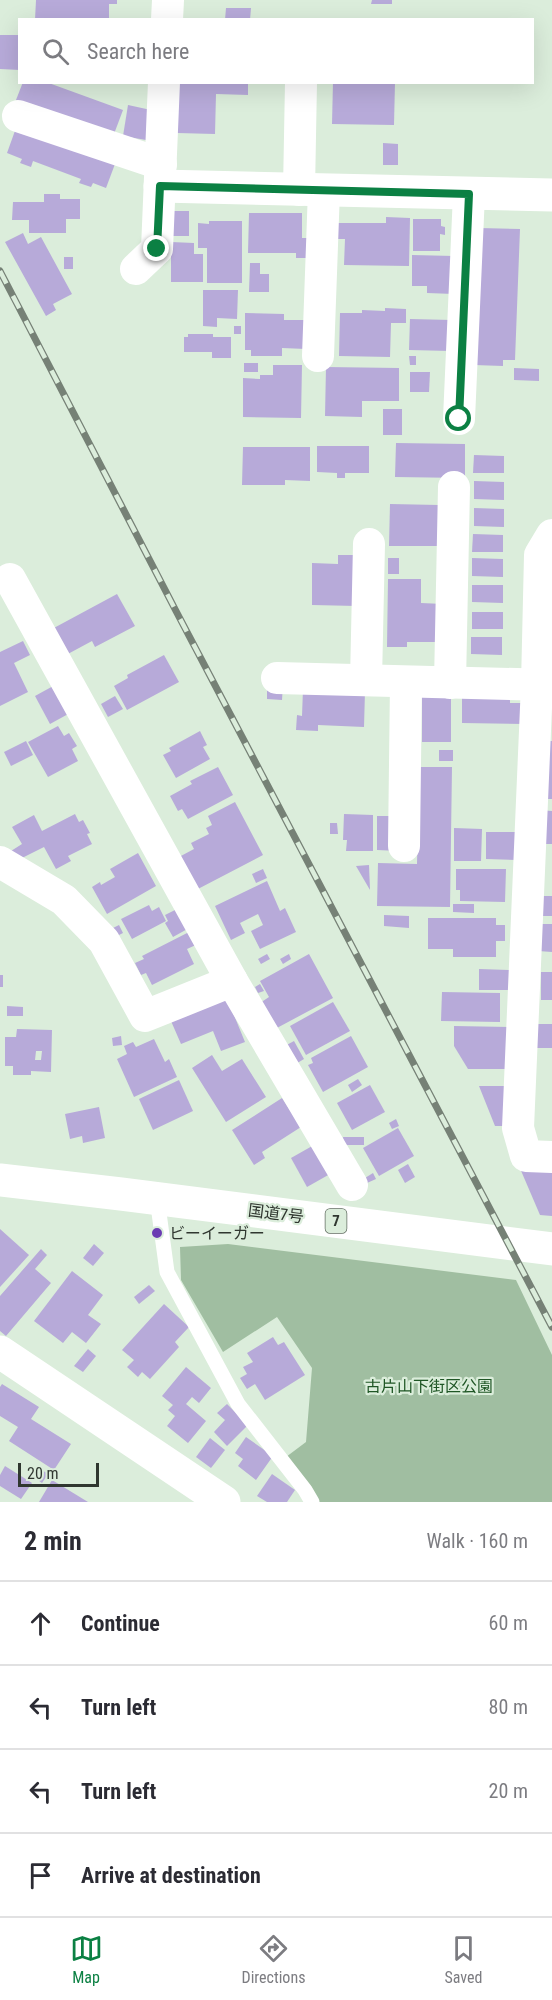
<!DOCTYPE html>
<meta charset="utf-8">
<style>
:root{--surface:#fff;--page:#f2f2f3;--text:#2b2b33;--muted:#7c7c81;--line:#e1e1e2;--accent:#0b8043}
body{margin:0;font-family:"Roboto Condensed","Noto Sans JP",sans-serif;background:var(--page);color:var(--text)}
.scale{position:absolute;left:18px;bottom:15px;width:81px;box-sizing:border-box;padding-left:6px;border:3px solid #303730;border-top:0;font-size:16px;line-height:21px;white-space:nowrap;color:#303730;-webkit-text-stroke:4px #dbeddb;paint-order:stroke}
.stop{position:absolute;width:18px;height:18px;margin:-14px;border:4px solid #0b8043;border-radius:50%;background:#fff}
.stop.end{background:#0b8043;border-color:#fff;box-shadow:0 2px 6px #0008}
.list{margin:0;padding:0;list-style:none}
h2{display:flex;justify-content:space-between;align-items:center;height:78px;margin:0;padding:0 24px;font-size:26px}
h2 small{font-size:20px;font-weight:400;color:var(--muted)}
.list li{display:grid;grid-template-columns:39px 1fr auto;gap:18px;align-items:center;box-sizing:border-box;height:84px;padding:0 24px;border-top:2px solid var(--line)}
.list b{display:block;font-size:22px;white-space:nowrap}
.list em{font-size:20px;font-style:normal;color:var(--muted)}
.icon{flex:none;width:33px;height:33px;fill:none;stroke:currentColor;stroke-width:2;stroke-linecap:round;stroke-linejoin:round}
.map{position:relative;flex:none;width:552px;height:1502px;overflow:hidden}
.search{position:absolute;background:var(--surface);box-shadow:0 6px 24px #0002;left:18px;right:18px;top:18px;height:66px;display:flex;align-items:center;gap:15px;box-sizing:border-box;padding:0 21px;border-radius:0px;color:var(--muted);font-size:22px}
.sheet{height:414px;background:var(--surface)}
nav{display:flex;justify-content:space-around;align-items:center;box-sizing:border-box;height:84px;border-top:2px solid var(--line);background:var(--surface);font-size:16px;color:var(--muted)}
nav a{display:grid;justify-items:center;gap:3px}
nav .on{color:var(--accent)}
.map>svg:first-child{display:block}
.green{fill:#a0bea1}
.building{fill:#b7aad9;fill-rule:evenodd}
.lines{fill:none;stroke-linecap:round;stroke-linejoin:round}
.lane{stroke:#fff;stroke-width:15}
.street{stroke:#fff;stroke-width:32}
.secondary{stroke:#fff;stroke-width:33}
.highway{stroke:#fff;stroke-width:33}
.rail-casing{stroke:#768176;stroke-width:7}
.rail{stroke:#dbeddb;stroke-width:4.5;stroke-dasharray:14;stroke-linecap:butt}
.route{stroke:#0b8043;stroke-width:8}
.poi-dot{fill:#6a3bb2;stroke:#dbeddb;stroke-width:2}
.labels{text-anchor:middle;stroke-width:4.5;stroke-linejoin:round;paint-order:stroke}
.shield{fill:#dbeddb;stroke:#636e63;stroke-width:1.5}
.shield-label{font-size:15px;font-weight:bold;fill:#303730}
.street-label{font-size:16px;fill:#303730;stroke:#dbeddb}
.poi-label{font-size:16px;fill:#303730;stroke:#dbeddb;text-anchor:start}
.park-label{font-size:16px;fill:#1f5625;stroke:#dbeddb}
</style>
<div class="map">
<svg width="552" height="1502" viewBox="0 0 552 1502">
<rect width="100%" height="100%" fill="#dbeddb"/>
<polygon class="green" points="228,1244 516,1280 552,1355 552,1502 315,1502 286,1457 306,1442 312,1368 277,1317 223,1352 181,1280 180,1247"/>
<g class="building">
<polygon points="36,0 117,0 117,4 109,4 109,20 35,20"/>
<polygon points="372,0 392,0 392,4 371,4"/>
<polygon points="226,8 251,8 250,20 225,20"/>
<polygon points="0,35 20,35 20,70 0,69"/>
<polygon points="23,82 46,82 123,110 114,134 16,100"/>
<polygon points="178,82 248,82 248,95 216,94 215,134 177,133"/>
<polygon points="333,82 395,82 394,125 332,124"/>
<polygon points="128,105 151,110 146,140 123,136"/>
<polygon points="16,128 115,164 106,188 93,183 91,187 79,183 81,179 33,161 31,167 20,163 22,159 7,153"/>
<polygon points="383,143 398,144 398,165 383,165"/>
<polygon points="44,194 60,194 60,199 80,199 80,219 66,219 66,233 29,233 29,220 12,220 13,202 44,202"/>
<rect x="173" y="211" width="16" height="25"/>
<polygon points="249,213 302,213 302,238 310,238 310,258 296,258 296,253 248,253"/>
<polygon points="386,217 410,218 409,266 344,265 345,239 337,239 337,223 386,223"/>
<polygon points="413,219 441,219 441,226 445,227 445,235 440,234 440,251 413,251"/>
<polygon points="209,221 242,221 242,283 207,283 207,248 198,248 198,223 209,224"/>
<polygon points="479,228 520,229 515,360 503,360 503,366 474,365"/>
<polygon points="23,233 28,244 41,237 72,294 53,304 56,310 46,316 5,242"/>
<polygon points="171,242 194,243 194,254 203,254 203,282 171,282"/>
<polygon points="412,255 454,256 454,294 427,293 427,286 412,286"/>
<rect x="64" y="257" width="9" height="12"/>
<polygon points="250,263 260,263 260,274 269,274 269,292 249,292"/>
<polygon points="203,290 238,290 237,319 217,318 217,327 203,326"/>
<polygon points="385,308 406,309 406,323 391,323 390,357 339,356 340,313 362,313 362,310 385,311"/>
<polygon points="245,313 284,314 284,320 307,320 306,349 282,348 282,356 251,356 251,350 245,350"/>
<polygon points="410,319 452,320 451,351 409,350"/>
<rect x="234" y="326" width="7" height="8"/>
<polygon points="188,334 213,334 213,337 231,337 231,358 212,358 212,352 184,352 184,337 188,337"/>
<polygon points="409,356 416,356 416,365 410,365"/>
<rect x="244" y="363" width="14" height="9"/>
<polygon points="273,365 302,365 301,418 243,417 243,378 260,379 260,375 273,375"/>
<polygon points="326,367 399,368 399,401 362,401 362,417 325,416"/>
<polygon points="514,368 539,369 539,381 514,380"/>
<polygon points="410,372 430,372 429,392 410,392"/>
<rect x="383" y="409" width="19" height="26"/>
<polygon points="396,443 465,444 465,478 395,477"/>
<polygon points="317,446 369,446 369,473 345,473 345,478 337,478 337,473 317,472"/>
<polygon points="243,447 310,447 310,481 285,480 285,485 242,485"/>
<polygon points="474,455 504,456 504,473 473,473"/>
<polygon points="474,481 504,482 504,500 474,499"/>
<polygon points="390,504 439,505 439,546 389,546"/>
<polygon points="474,508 504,509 504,527 474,526"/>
<polygon points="473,534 503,535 503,552 472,552"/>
<polygon points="338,555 357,555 357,606 312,605 312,563 338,564"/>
<rect x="388" y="558" width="11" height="16"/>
<polygon points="472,558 503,559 503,577 472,576"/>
<polygon points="388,579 421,579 421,603 443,604 442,642 407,642 407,647 387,647"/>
<polygon points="472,585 503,585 503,603 472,602"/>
<polygon points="117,594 135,626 95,647 92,641 66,655 52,629"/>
<rect x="472" y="612" width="31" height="17"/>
<polygon points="471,637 502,637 502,655 471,654"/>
<polygon points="23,641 30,655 14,663 28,692 0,706 0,652"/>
<polygon points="164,655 179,682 127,710 114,686 128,678 127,675"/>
<polygon points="267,684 283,685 282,700 267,699"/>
<polygon points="55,685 70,713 50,724 35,696"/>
<polygon points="303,689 365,691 364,727 318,725 318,731 296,730 297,715 302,716"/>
<rect x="422" y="691" width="29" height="51"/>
<polygon points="462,695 510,696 510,703 526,703 525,724 462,723"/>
<polygon points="115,696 123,709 108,717 101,704"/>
<polygon points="58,726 64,736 69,733 77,746 72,749 78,761 48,777 28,742"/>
<polygon points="200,731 207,745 203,747 210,759 176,778 163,755 171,751 169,748"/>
<polygon points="26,741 33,755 11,766 4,752"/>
<rect x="539" y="741" width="13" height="58"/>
<rect x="439" y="750" width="14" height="11"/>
<polygon points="218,767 233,795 188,819 182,809 178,811 170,796 192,784 190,781"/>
<polygon points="419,767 452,767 450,907 377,906 378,863 417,864"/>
<polygon points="235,802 263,855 196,890 179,857 194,849 191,843 209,834 206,828 212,825 208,816"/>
<polygon points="539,810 552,811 552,844 539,844"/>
<polygon points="75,814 79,822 83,820 90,833 87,834 92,844 68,856 71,861 56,869 44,847 16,861 11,851 22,844 12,827 34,815 42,831"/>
<polygon points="344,814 373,815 373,851 346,851 347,840 343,840"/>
<polygon points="377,816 398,816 398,851 377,850"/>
<polygon points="330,823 337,823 338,834 330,834"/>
<polygon points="454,828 482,829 481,861 454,861"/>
<polygon points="486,832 518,832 518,860 486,859"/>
<polygon points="138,853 156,886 107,914 92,887 100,882 101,885 115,877 110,869"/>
<polygon points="369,865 370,890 356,866"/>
<polygon points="263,869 267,878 256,883 252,874"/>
<polygon points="456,869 506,869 505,902 460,901 460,890 456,890"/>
<polygon points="267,881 280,911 285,908 296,932 260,949 251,931 263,925 258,914 240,923 245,933 231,940 215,906"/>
<rect x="539" y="896" width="13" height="20"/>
<polygon points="453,904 474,904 474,913 453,912"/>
<polygon points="149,905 152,911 159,907 166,921 132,939 121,919"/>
<polygon points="181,907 191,927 173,937 165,923 168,921 165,915"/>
<polygon points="384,915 409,916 409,928 384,926"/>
<polygon points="428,918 496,918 496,925 505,925 505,941 496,941 496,957 453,957 453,949 428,949"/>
<polygon points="538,924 552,924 552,952 538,951"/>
<polygon points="119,925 123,933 117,936 113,928"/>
<polygon points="191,931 198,944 187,949 194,964 152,985 146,973 141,975 135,963 144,959 142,956"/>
<polygon points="267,954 270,959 261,964 258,959"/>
<polygon points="289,954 291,959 283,964 280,959"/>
<polygon points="309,954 333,998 275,1029 260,1003 269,997 260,981"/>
<polygon points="479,969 509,970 509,990 479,990"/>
<rect x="541" y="972" width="11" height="28"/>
<rect x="0" y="975" width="3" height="12"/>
<polygon points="260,984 264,991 258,993 255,987"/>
<polygon points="442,992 500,993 500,1022 441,1021"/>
<polygon points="227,998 245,1042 221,1051 213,1031 181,1044 171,1021"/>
<polygon points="333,1002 350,1031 306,1055 290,1026"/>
<polygon points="7,1006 23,1007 23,1016 7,1016"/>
<rect x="531" y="1024" width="21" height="24"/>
<polygon points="454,1026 510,1027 509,1069 468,1069 454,1046"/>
<path d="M17 1029 52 1030 51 1072 31 1071V1075H13V1066H5V1037H16ZM36 1051H42L41 1060H35Z"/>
<polygon points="121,1036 122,1045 113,1046 112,1038"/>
<polygon points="351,1036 368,1067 323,1092 308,1065 313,1063 311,1058"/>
<polygon points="154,1039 165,1062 169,1059 177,1077 134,1097 117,1059 127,1054 124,1046 133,1042 136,1047"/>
<polygon points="294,1041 304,1059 294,1065 283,1047"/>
<polygon points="212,1055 222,1071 242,1059 266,1097 226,1122 192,1068"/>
<polygon points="358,1079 362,1085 352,1092 348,1085"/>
<polygon points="179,1080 193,1111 153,1130 139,1099"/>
<polygon points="370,1085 385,1112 352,1130 337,1103"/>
<polygon points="479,1086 509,1086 509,1126 495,1126"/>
<polygon points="282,1098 301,1127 262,1152 265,1158 254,1165 232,1130"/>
<polygon points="99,1107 105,1138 83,1143 82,1136 70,1139 65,1114"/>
<polygon points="396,1119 399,1126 392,1129 389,1123"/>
<polygon points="398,1128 414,1156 379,1176 363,1148"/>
<polygon points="343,1137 364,1137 364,1145 344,1145"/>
<polygon points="314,1145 330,1174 307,1187 291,1158"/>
<polygon points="408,1164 415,1177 405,1183 398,1170"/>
<polygon points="519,1166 552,1166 552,1216 540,1215"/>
<polygon points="373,1173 376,1179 367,1183 365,1178"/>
<polygon points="0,1229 29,1255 0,1287"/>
<polygon points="94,1244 104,1253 93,1266 83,1258"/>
<polygon points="41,1249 47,1255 35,1269 51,1283 6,1336 0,1331 0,1296"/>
<polygon points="72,1271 103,1295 88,1315 101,1324 86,1343 72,1332 63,1343 34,1321"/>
<polygon points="149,1285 155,1291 139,1304 134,1297"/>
<polygon points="164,1304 189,1327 175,1342 179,1347 150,1379 142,1372 138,1377 127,1367 134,1360 122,1350"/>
<polygon points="273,1337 278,1345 284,1342 305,1375 265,1400 255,1384 247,1389 240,1378 247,1374 243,1367 253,1362 247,1353"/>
<polygon points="88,1349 96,1356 83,1372 74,1366"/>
<polygon points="186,1367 211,1388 199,1403 192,1397 186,1404 206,1421 188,1443 167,1426 175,1416 168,1410 173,1405 162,1396"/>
<polygon points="2,1384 39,1407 31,1419 71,1444 54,1470 9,1441 18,1427 0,1416 0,1387"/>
<polygon points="227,1404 248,1425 227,1446 214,1432 225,1420 217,1413"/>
<polygon points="246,1437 273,1456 256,1480 238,1466 243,1459 235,1453"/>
<polygon points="210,1438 225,1450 211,1468 196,1457"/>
<polygon points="5,1466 32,1483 21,1499 0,1486 0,1475"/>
<polygon points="39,1468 48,1474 42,1483 34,1477"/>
<polygon points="272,1474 295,1490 287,1502 267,1502 257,1496"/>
<polygon points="52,1480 88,1502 39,1502"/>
</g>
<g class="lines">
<polyline class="lane" points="157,1198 167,1272 238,1404 305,1490 312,1502"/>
<g class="street">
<polyline points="167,20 168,0"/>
<polyline points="18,116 161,164"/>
<polyline points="299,190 301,82"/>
<polyline points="136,269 157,249 164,82"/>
<polyline points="318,356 324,190"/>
<polyline points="459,419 469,194"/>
<polyline points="552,535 540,555 537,684 518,1128 526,1156 552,1157"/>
<polyline points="10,579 232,981 352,1185"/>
<polyline points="277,678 552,685"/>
<polyline points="366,680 369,544"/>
<polyline points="450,683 454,487"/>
<polyline points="404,846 406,682"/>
<polyline points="0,862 64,900 104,941 145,1016 232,981"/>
</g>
<g class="secondary">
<polyline points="160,186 552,195"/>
<polyline points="0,1352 224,1502"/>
</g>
<polyline class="highway" points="0,1180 121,1194 552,1249"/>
<g class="rail-casing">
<polyline id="rail" points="0,271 176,611 552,1327"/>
</g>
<use href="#rail" class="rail"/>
</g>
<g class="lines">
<polyline class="route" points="157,249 160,186 469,194 459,419"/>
</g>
<circle class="poi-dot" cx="157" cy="1233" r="6"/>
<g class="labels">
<rect class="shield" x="325.5" y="1209" width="21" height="24" rx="4.5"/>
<g class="shield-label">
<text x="336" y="1226">7</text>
</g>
<g class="street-label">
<text transform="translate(276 1213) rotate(7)" y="6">国道7号</text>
</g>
<g class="poi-label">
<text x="169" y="1239">ビーイーガー</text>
</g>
<g class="park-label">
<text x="429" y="1392">古片山下街区公園</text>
</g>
</g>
</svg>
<div class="scale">20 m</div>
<div class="stop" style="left:459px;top:419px"></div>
<div class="stop end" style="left:157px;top:249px"></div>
<div class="search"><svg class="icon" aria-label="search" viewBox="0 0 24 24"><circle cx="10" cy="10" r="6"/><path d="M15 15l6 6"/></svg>Search here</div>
</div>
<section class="sheet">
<h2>2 min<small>Walk · 160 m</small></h2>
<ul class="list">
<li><svg class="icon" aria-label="ahead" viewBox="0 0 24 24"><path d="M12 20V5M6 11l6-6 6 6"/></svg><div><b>Continue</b></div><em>60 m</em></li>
<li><svg class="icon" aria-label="left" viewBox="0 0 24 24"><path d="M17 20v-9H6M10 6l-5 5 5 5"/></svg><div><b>Turn left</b></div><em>80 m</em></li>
<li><svg class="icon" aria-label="left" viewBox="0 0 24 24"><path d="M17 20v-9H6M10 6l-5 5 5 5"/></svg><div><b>Turn left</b></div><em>20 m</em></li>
<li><svg class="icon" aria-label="arrive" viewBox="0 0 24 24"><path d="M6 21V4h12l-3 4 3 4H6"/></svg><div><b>Arrive at destination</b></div></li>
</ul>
</section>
<nav>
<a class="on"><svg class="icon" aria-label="map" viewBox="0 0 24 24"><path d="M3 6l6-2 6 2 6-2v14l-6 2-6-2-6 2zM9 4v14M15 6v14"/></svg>Map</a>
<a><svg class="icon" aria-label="directions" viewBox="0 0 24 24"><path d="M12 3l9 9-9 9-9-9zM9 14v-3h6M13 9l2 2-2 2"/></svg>Directions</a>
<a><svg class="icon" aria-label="saved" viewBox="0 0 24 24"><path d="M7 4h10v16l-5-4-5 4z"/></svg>Saved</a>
</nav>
